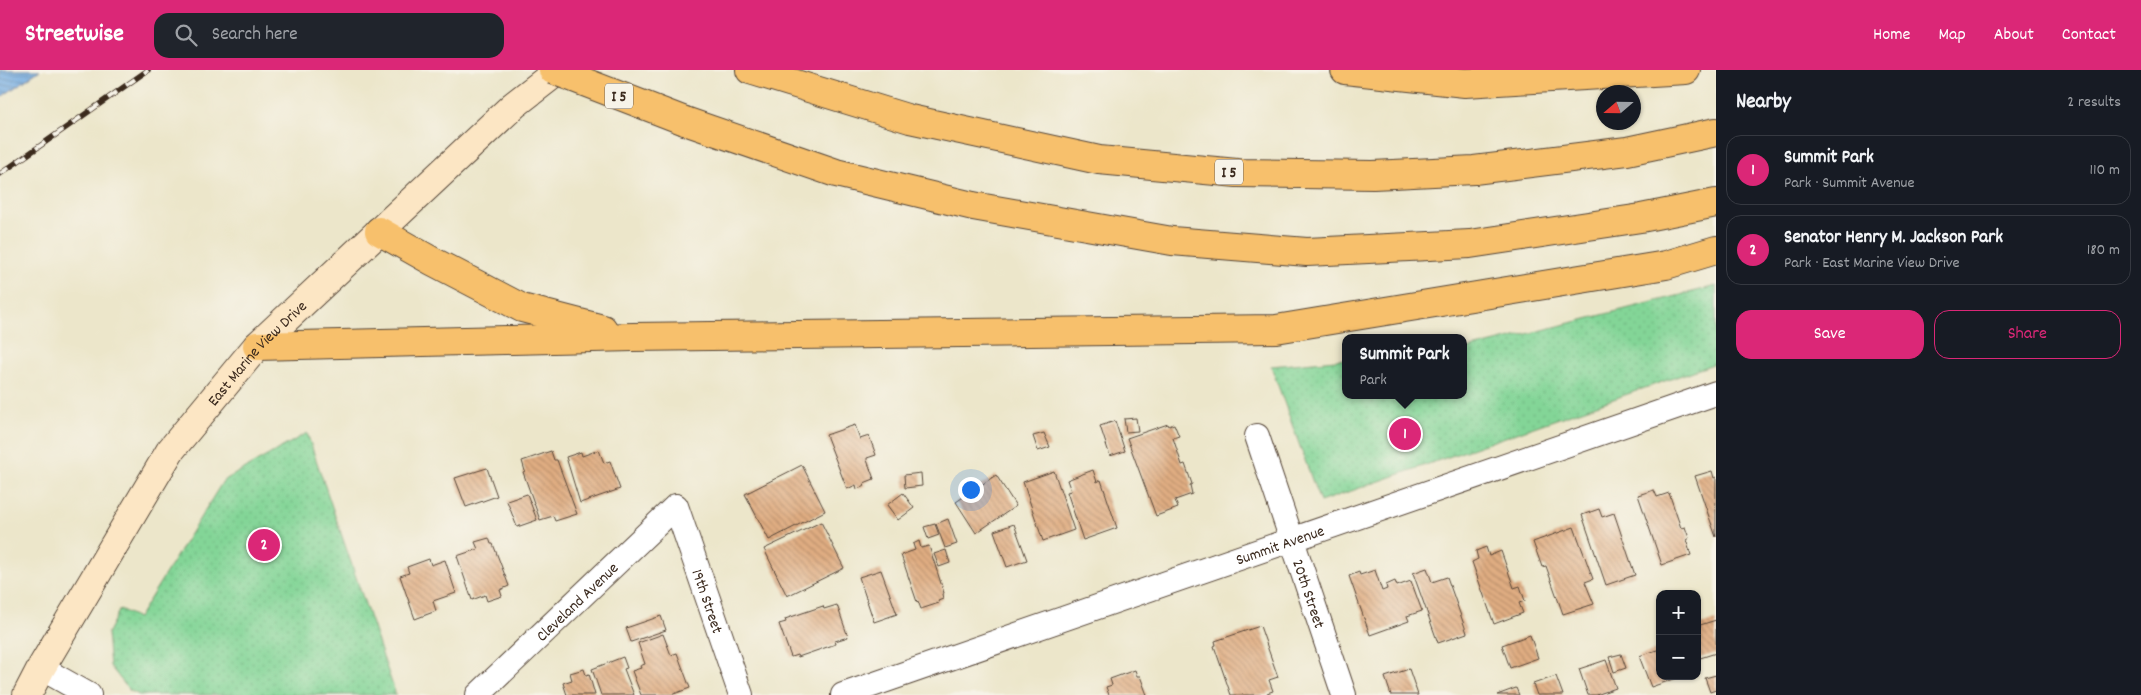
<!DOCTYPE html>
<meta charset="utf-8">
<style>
:root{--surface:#171b24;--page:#20242c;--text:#f1f3f6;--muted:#9ea1a6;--line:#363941;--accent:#db2777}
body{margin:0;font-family:Dekko,sans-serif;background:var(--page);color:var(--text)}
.controls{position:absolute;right:15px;bottom:15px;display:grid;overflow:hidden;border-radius:10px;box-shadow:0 1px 4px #0004}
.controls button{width:45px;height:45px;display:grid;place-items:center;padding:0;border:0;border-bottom:1px solid var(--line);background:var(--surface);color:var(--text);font:25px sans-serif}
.compass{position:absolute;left:1596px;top:15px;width:45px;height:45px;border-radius:50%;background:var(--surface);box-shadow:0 1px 4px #0004;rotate:250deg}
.you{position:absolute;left:970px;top:419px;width:18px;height:18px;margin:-12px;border:4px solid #fff;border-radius:50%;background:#1a73e8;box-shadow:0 0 0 8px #1a73e833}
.badge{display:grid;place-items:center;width:32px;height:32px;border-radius:50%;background:var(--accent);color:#fff;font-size:16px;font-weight:700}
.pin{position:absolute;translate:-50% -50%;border:2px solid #fff;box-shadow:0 1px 5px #0006}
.popup{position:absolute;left:1342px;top:264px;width:125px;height:65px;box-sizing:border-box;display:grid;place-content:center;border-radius:10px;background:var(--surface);filter:drop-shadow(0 1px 4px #0005);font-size:16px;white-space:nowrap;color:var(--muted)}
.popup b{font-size:19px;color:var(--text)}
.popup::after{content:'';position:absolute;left:50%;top:100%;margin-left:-10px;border:10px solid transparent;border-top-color:var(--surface)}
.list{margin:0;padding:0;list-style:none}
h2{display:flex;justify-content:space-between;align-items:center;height:65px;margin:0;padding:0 20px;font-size:21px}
h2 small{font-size:16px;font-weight:400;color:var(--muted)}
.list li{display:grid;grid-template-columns:32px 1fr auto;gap:15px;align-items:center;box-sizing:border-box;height:70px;margin:0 10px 10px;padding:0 10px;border:1px solid var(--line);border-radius:15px}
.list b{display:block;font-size:19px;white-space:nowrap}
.list p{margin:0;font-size:16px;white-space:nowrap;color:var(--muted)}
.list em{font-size:16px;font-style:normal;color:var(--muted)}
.actions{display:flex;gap:10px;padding:15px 20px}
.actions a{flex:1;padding:11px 0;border:1px solid var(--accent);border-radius:15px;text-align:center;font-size:18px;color:var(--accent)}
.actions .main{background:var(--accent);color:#fff}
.icon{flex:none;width:28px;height:28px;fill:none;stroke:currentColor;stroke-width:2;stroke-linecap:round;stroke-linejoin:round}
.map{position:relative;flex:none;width:1716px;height:625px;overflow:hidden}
header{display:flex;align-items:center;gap:30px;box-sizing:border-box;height:70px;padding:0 25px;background:var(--accent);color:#fff}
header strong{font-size:24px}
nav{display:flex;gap:28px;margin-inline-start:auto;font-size:18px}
.search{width:350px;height:45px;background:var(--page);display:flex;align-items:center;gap:12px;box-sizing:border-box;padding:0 18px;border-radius:15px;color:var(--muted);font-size:19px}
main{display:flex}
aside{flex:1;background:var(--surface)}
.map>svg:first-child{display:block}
.grass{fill:url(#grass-dots);stroke:#5f805a}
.water{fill:url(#water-rules);stroke:#566a80}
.building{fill:url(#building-back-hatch)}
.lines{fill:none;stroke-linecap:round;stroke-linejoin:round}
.street-casing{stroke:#564638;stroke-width:26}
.secondary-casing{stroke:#564638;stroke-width:30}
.highway-casing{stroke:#564638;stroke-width:30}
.street{stroke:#fff;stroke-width:24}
.secondary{stroke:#fce6c4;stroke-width:28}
.highway{stroke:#f7c06c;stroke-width:28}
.rail-casing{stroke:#3b2a1e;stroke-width:5.5}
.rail{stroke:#f7f3e8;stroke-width:4;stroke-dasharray:11;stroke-linecap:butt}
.highway-bridge-casing{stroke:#564638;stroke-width:30;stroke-linecap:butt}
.highway-bridge{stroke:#f7c06c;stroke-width:28}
.labels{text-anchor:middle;stroke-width:4;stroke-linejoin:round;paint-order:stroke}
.shield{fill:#f7f3e8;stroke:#73665b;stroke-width:1}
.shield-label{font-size:15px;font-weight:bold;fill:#3b2a1e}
.street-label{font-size:16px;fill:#3b2a1e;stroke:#f7f3e8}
</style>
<header>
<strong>Streetwise</strong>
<div class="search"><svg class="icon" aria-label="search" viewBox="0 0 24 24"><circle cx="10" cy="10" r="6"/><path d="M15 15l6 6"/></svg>Search here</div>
<nav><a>Home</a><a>Map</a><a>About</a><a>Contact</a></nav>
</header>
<main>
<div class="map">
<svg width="1716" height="625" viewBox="0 0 1716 625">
<defs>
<pattern id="grass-dots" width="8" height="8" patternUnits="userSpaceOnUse" patternTransform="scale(1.25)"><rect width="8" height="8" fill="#83d597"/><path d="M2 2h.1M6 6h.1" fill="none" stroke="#72b782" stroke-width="1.8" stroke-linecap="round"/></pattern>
<pattern id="water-rules" width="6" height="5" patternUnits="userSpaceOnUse" patternTransform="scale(1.25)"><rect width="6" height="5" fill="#72aae1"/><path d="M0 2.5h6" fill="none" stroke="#5f8bb6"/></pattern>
<pattern id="building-back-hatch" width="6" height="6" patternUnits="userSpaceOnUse" patternTransform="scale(1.25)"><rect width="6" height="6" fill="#e0ad82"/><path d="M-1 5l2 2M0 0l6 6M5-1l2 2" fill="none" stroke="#b78d6a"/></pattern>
</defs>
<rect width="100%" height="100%" fill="#f7f3e8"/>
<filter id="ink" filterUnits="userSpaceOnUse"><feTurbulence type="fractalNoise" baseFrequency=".02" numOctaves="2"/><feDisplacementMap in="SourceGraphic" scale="10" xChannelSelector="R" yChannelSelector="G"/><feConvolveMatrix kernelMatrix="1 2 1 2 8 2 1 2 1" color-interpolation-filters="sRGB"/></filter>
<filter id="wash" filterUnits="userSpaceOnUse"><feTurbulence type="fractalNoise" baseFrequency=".0096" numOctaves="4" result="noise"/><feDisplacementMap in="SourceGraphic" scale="20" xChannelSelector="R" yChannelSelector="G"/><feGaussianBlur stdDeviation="1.12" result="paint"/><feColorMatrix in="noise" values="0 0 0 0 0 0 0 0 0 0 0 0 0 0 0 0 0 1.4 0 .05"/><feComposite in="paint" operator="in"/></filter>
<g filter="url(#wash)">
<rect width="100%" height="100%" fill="#ece6ca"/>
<g class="grass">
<polygon points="1716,216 1716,293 1320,432 1271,296 1346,289 1346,325 1464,325 1464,280"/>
<polygon points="307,363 396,625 139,625 129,620 110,596 107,564 120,539 138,548 223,411"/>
</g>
<polygon class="water" points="0,0 40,0 0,28"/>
<g id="blocks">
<g class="building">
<polygon points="1136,348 1138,361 1126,362 1124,349"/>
<polygon points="1115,351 1125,381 1110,386 1100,356"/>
<polygon points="1168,354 1169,356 1174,354 1179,366 1173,368 1182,395 1185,394 1192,414 1190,415 1192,424 1175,430 1178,438 1156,446 1127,368"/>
<polygon points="855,355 860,369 869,366 876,385 867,388 867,390 874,409 864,413 865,416 857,419 856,415 847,419 826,365"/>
<polygon points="1044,363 1050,377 1038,381 1033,366"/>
<polygon points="599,380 604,393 610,391 620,419 580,433 566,387 581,382 582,386"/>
<polygon points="551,381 554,390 557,390 577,444 555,451 553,446 540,450 523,402 525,401 522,391"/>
<polygon points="802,395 825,441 769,470 745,424"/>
<polygon points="487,398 497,426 466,437 455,408"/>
<polygon points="1093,400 1097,412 1101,410 1117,458 1083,470 1067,422 1071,421 1067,410"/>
<polygon points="1054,401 1074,460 1043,471 1023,412"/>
<polygon points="1712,401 1714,408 1716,407 1716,467 1695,406"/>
<polygon points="921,403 922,416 905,418 904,405"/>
<polygon points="996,405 1016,436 976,463 956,432"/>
<polygon points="1654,420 1657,427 1669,423 1681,458 1685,457 1689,468 1686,470 1691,485 1662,495 1638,425"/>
<polygon points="903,423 914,438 898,450 887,435"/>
<polygon points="527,424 537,450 517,457 507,431"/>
<polygon points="1599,439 1602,447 1614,443 1635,505 1606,515 1582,445"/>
<polygon points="948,449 957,474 945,478 936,454"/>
<polygon points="821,452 844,498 787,526 764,479"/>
<polygon points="935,454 939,465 928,469 924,457"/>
<polygon points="1014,454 1027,490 1007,497 994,461"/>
<polygon points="1574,457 1593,509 1585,512 1594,534 1563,544 1546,496 1542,497 1533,472"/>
<polygon points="489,468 491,474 493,474 509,516 500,520 502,526 487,531 485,525 472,530 457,486 478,479 475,472"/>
<polygon points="919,471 921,478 929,476 944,523 942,524 943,529 938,531 939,533 921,539 918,531 917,532 901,485 915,480 913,474"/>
<polygon points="1486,477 1489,486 1501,481 1514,518 1520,516 1525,531 1519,533 1523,543 1494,554 1472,492 1478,489 1476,481"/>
<polygon points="946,480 950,493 939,497 934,484"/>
<polygon points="429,489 431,495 445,490 456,523 433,531 436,541 415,549 400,506 409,503 407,497"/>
<polygon points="1427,498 1432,512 1447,507 1467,563 1438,573 1413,503"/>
<polygon points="881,500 897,544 874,552 859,507"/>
<polygon points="1375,500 1382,521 1387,519 1386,515 1395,511 1397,516 1411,511 1422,541 1407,546 1409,551 1370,565 1349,506 1359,502 1360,505"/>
<polygon points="837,535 848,567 835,571 836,574 798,587 797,585 791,587 779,554 786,552 785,549 823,536 824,539"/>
<polygon points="661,546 666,560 631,572 626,558"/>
<polygon points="1716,550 1716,583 1697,589 1697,556"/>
<polygon points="1260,556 1278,607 1269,610 1273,621 1267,623 1268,625 1231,625 1214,576 1216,575 1215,571"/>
<polygon points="663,564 671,585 677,583 690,618 671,625 641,625 632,601 641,598 640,596 645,594 638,573"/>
<polygon points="1530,565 1538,588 1510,598 1502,575"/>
<polygon points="1660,579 1660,606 1677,608 1651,617 1639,586"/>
<polygon points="1621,584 1626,598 1614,602 1609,587"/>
<polygon points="623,587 627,598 624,599 634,625 601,625 592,599"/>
<polygon points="1606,590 1616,618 1596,625 1588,625 1579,599"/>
<polygon points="584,599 586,605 589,604 595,625 567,625 563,613 572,610 570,603"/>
<polygon points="1409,599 1418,625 1391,625 1385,607"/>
<polygon points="1135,600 1137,606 1140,606 1147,625 1109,625 1106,617 1112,615 1110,609"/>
<polygon points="1716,605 1716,620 1710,622 1705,608"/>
<polygon points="1556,606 1563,625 1537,625 1533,614"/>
<polygon points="1516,618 1519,625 1497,625"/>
</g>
</g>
</g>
<g filter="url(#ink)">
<use href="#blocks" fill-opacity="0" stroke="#564638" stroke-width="1"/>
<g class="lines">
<g class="street-casing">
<g id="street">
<path id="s1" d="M1257 366 1344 625"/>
<polyline points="41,598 89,625"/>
<path id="s2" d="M478 625 676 436 741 625"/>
<path id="s3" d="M843 625 1716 323"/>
</g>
</g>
<g class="secondary-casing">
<g id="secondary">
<path id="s4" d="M27 625 41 598 170 381 257 276 514 35 559 0"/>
</g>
</g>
<g class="highway-casing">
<g id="highway">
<polyline points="750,0 910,49 1099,90 1237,103 1373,105 1474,100 1627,81 1716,62"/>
<polyline points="1345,0 1465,13 1686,0"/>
<polyline points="685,51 836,103 973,136 1172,171 1307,182 1470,174 1641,148 1716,133"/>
<polyline points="379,161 432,191 522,238 603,259"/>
<polyline points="257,276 633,267 1276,259 1666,195 1716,180"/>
</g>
</g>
<use href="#street" class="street"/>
<use href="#secondary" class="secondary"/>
<use href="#highway" class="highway"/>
<g class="rail-casing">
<polyline id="rail" points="0,104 148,0"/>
</g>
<use href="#rail" class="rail"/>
<g class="highway-bridge-casing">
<polyline id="highway-bridge" points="553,0 685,51"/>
</g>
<use href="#highway-bridge" class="highway-bridge"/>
</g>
</g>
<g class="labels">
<g class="shield">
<rect x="605" y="13.5" width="28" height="25" rx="4"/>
<rect x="1215" y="89.5" width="28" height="25" rx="4"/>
</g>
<g class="shield-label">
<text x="619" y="31">I 5</text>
<text x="1229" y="107">I 5</text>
</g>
<g class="street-label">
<text dy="6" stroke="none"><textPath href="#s4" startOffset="414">East Marine View Drive</textPath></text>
<text dy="6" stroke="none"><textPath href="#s3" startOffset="462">Summit Avenue</textPath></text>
<text dy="6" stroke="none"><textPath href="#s1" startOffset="166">20th Street</textPath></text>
<text dy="6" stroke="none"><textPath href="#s2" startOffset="136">Cleveland Avenue</textPath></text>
<text dy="6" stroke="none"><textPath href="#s2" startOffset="374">19th Street</textPath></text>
</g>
</g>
</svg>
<div class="controls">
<button>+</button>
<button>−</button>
</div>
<svg class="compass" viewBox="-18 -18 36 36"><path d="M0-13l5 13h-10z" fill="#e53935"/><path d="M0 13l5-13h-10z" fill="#9ea1a6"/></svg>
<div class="you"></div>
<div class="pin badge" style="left:1405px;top:364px">1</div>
<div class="popup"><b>Summit Park</b>Park</div>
<div class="pin badge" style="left:264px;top:475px">2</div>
</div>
<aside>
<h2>Nearby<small>2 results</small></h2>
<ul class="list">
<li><span class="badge">1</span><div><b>Summit Park</b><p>Park · Summit Avenue</p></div><em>110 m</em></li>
<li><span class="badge">2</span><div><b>Senator Henry M. Jackson Park</b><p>Park · East Marine View Drive</p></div><em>180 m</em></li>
</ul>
<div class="actions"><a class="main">Save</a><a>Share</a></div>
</aside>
</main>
